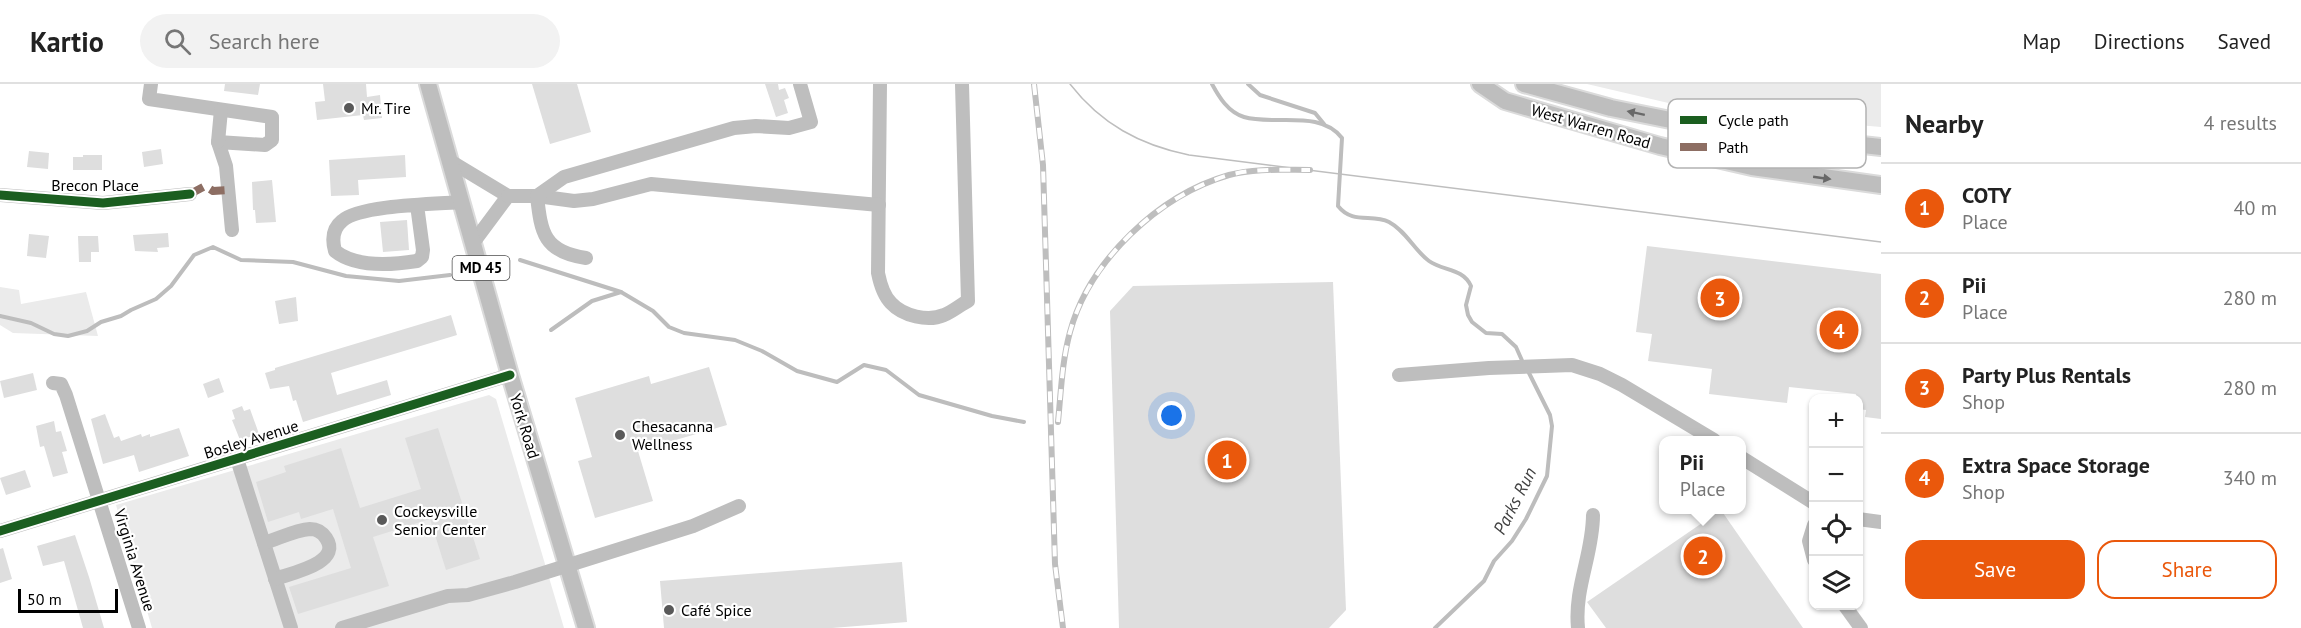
<!DOCTYPE html>
<meta charset="utf-8">
<style>
:root{--surface:#fff;--page:#f2f2f2;--text:#222;--muted:#767676;--line:#e0e0e0;--accent:#ea580c}
body{margin:0;font-family:"PT Sans",sans-serif;background:var(--page);color:var(--text)}
.controls{position:absolute;right:18px;bottom:18px;display:grid;overflow:hidden;border-radius:12px;box-shadow:0 2px 4px #0004}
.controls button{width:54px;height:54px;display:grid;place-items:center;padding:0;border:0;border-bottom:2px solid var(--line);background:var(--surface);color:var(--text);font:30px sans-serif}
.scale{position:absolute;left:18px;bottom:15px;width:100px;box-sizing:border-box;padding-left:6px;border:3px solid #000;border-top:0;font-size:16px;line-height:21px;white-space:nowrap;color:#000;-webkit-text-stroke:4px #fff;paint-order:stroke}
.you{position:absolute;left:1172px;top:332px;width:21px;height:21px;margin:-15px;border:4px solid #fff;border-radius:50%;background:#1a73e8;box-shadow:0 0 0 9px #1a73e833}
.badge{display:grid;place-items:center;width:39px;height:39px;border-radius:50%;background:var(--accent);color:#fff;font-size:20px;font-weight:700}
.pin{position:absolute;translate:-50% -50%;border:3px solid #fff;box-shadow:0 2px 6px #0006}
.popup{position:absolute;left:1659px;top:352px;width:87px;height:78px;box-sizing:border-box;display:grid;place-content:center;border-radius:12px;background:var(--surface);filter:drop-shadow(0 2px 4px #0005);font-size:20px;white-space:nowrap;color:var(--muted)}
.popup b{font-size:22px;color:var(--text)}
.popup::after{content:'';position:absolute;left:50%;top:100%;margin-left:-12px;border:12px solid transparent;border-top-color:var(--surface)}
.list{margin:0;padding:0;list-style:none}
h2{display:flex;justify-content:space-between;align-items:center;height:78px;margin:0;padding:0 24px;font-size:26px}
h2 small{font-size:20px;font-weight:400;color:var(--muted)}
.list li{display:grid;grid-template-columns:39px 1fr auto;gap:18px;align-items:center;box-sizing:border-box;height:90px;padding:0 24px;border-top:2px solid var(--line)}
.list b{display:block;font-size:22px;white-space:nowrap}
.list p{margin:0;font-size:20px;white-space:nowrap;color:var(--muted)}
.list em{font-size:20px;font-style:normal;color:var(--muted)}
.actions{display:flex;gap:12px;padding:18px 24px}
.actions a{flex:1;padding:14px 0;border:2px solid var(--accent);border-radius:18px;text-align:center;font-size:21px;color:var(--accent)}
.actions .main{background:var(--accent);color:#fff}
.icon{flex:none;width:33px;height:33px;fill:none;stroke:currentColor;stroke-width:2;stroke-linecap:round;stroke-linejoin:round}
.map{position:relative;flex:none;width:1881px;height:544px;overflow:hidden}
header{display:flex;align-items:center;gap:36px;box-sizing:border-box;height:84px;padding:0 30px;background:var(--surface);border-bottom:2px solid var(--line)}
header strong{font-size:28px}
nav{display:flex;gap:33px;margin-inline-start:auto;font-size:21px}
.search{width:420px;height:54px;background:var(--page);display:flex;align-items:center;gap:15px;box-sizing:border-box;padding:0 21px;border-radius:33px;color:var(--muted);font-size:22px}
main{display:flex}
aside{flex:1;background:var(--surface)}
.map>svg:first-child{display:block}
.green{fill:#ebebeb}
.lines{fill:none;stroke-linecap:round;stroke-linejoin:round}
.stream{stroke:#bdbdbd;stroke-width:4}
.building{fill:#dedede}
.major-casing{stroke:#dbdbdb;stroke-width:20}
.minor{stroke:#bebebe;stroke-width:14}
.major{stroke:#bebebe;stroke-width:16}
.tram{stroke:#bebebe;stroke-width:1.5}
.rail-casing{stroke:#bebebe;stroke-width:6}
.rail{stroke:#fff;stroke-width:4;stroke-dasharray:11;stroke-linecap:butt}
.quiet{stroke:#8d6e63;stroke-width:8;stroke-dasharray:15 8;stroke-linecap:butt}
.cycleway-casing{stroke:#fff;stroke-width:13}
.cycleway{stroke:#1b5e20;stroke-width:9}
.oneway{fill:#686868}
.poi-dot{fill:#595959;stroke:#fff;stroke-width:2}
.labels{text-anchor:middle;stroke-width:4.5;stroke-linejoin:round;paint-order:stroke}
.shield{fill:#fff;stroke:#4c4c4c;stroke-width:1.5}
.shield-label{font-size:15px;font-weight:bold;fill:#000}
.poi-label{font-size:16px;fill:#000;stroke:#fff;text-anchor:start}
.street-label{font-size:16px;fill:#000;stroke:#fff}
.water-label{font-size:18px;font-style:italic;fill:#424242;stroke:#fff}
.key{fill:#fff;stroke:#b2b2b2;stroke-width:1.5}
.key-label{font-size:16px;fill:#000}
</style>
<header>
<strong>Kartio</strong>
<div class="search"><svg class="icon" aria-label="search" viewBox="0 0 24 24"><circle cx="10" cy="10" r="6"/><path d="M15 15l6 6"/></svg>Search here</div>
<nav><a>Map</a><a>Directions</a><a>Saved</a></nav>
</header>
<main>
<div class="map">
<svg width="1881" height="544" viewBox="0 0 1881 544">
<rect width="100%" height="100%" fill="#fff"/>
<g class="green">
<polygon points="1587,0 1881,0 1881,43 1744,31 1677,21"/>
<polygon points="0,203 19,206 21,220 86,208 98,252 13,249 0,241"/>
<polygon points="489,311 496,315 564,544 152,544 116,421"/>
</g>
<g class="lines">
<g class="stream">
<path d="M1212 0C1219 13 1228 28 1244 33 1275 42 1320 25 1342 54L1338 122C1353 141 1372 129 1389 138 1406 147 1414 166 1429 177 1443 187 1463 184 1471 202L1466 221 1468 231 1472 238 1486 249 1502 250 1516 263 1524 281"/>
<polyline points="1248,0 1260,11 1315,29 1324,40"/>
<polyline points="520,176 621,208 653,227 669,243 684,249 735,256 762,267 797,287 837,298 864,281 886,286 919,311 992,332 1024,338"/>
<polyline points="0,232 31,239 54,250 68,252 87,247 101,238 121,232 131,226 156,215 171,202 194,171 213,163 241,176 293,178 346,192 399,197 450,191"/>
<polyline points="551,246 592,217 621,208"/>
<polyline points="1435,544 1484,497 1494,477 1512,457 1526,435 1547,392 1552,342 1550,331 1528,287"/>
</g>
</g>
<g class="building">
<polygon points="225,0 260,0 258,11 224,7"/>
<polygon points="323,0 366,0 367,13 380,11 382,34 364,36 363,31 317,36 315,18 325,17"/>
<polygon points="532,0 577,0 591,48 550,60"/>
<polygon points="765,0 778,0 779,6 785,4 789,14 784,16 788,29 776,33"/>
<polygon points="161,65 163,80 144,83 142,68"/>
<polygon points="29,67 49,69 48,85 27,83"/>
<polygon points="83,71 102,71 102,86 73,86 73,73 83,73"/>
<polygon points="405,71 406,93 358,96 359,111 331,112 329,76"/>
<polygon points="272,96 276,138 256,139 255,126 253,126 252,98"/>
<polygon points="407,136 409,166 383,168 380,138"/>
<polygon points="168,149 169,163 157,164 158,168 135,167 133,151"/>
<polygon points="29,150 49,152 46,174 27,172"/>
<polygon points="78,152 98,152 99,168 91,168 91,178 79,178"/>
<polygon points="1647,162 1881,190 1881,335 1865,333 1866,326 1858,325 1858,315 1855,315 1856,310 1789,303 1787,319 1709,310 1712,285 1648,277 1652,250 1636,248"/>
<polygon points="1333,198 1346,526 1329,544 1119,544 1110,227 1133,202"/>
<polygon points="296,213 298,237 279,240 275,217"/>
<polygon points="451,231 457,251 331,289 337,311 387,296 391,311 303,338 296,316 293,317 289,302 270,305 265,289 275,286 275,284"/>
<polygon points="709,283 727,341 638,367 653,417 595,434 578,377 592,373 575,314 649,292 651,300"/>
<polygon points="33,289 37,306 4,314 0,297"/>
<polygon points="219,294 224,308 208,314 203,300"/>
<polygon points="242,322 244,327 250,325 259,350 240,356 232,336 235,335 232,326"/>
<polygon points="105,330 114,354 119,352 121,357 141,350 142,353 150,350 150,353 179,344 189,372 139,388 134,371 103,380 91,335"/>
<polygon points="54,337 56,348 61,347 67,367 62,368 68,389 53,393 44,362 40,363 36,342"/>
<polygon points="438,344 480,475 446,486 430,435 373,453 389,502 298,530 289,503 351,484 333,425 301,435 299,428 268,438 256,398 286,388 284,382 341,364 360,424 421,405 405,354"/>
<polygon points="25,386 31,403 6,411 0,394"/>
<polygon points="1721,426 1803,544 1606,544 1587,518"/>
<polygon points="75,451 89,493 104,544 83,544 64,477 43,482 37,462"/>
<polygon points="3,464 12,495 0,499 0,465"/>
<polygon points="902,478 907,538 832,544 664,544 660,497"/>
</g>
<g class="lines">
<g class="major-casing">
<g id="major">
<polyline points="428,0 510,291 586,544"/>
<polyline points="1480,0 1505,17 1660,62 1752,83 1881,101"/>
<polyline points="1524,0 1611,24 1710,44 1881,63"/>
</g>
</g>
<g class="minor">
<polyline points="151,0 149,15 272,33 272,56 265,61 218,58 226,82 232,146"/>
<path d="M880 0 878 189C880 199 883 211 891 219 903 232 928 238 944 231 952 228 960 221 968 217L962 0"/>
<polyline points="218,58 221,26"/>
<polyline points="450,77 508,112 473,159"/>
<polyline points="0,111 103,119 190,110"/>
<polyline points="508,112 537,112 574,117 593,115 651,100 879,121"/>
<path d="M417 121 423 166 422 173 417 177C392 181 356 184 335 167 332 156 332 145 342 137 359 121 436 120 462 118"/>
<path d="M586 174C544 168 541 149 537 112L564 93 734 44 756 42 789 44 811 38 800 0"/>
<polyline points="1399,291 1489,284 1572,281 1600,290 1622,301 1714,356"/>
<polyline points="53,299 61,300 66,311 139,544"/>
<polyline points="1742,374 1814,419"/>
<polyline points="237,375 291,544"/>
<polyline points="1858,435 1881,438"/>
<polyline points="1814,441 1809,457 1814,476"/>
<polyline points="0,447 510,291"/>
<path d="M264 459C278 455 295 446 310 445 316 445 322 448 326 454 343 479 291 489 275 495"/>
<polyline points="1845,522 1861,544"/>
<polyline points="342,544 448,512 468,511 515,498 693,442 739,422"/>
<path d="M1578 544C1574 504 1593 470 1593 431"/>
</g>
<use href="#major" class="major"/>
<path class="tram" d="M1070 0C1101 40 1140 61 1189 71L1881 158"/>
<g class="rail-casing">
<g id="rail">
<polyline points="1034,0 1043,81 1055,480 1063,544"/>
<path d="M1058 338C1061 308 1062 277 1070 248 1089 177 1159 111 1229 91 1255 84 1283 86 1310 86"/>
</g>
</g>
<use href="#rail" class="rail"/>
<polyline class="quiet" points="190,110 205,102 213,107 228,106"/>
<g class="cycleway-casing">
<g id="cycleway">
<polyline points="0,111 103,119 190,110"/>
<polyline points="0,447 510,291"/>
</g>
</g>
<use href="#cycleway" class="cycleway"/>
</g>
<defs><path id="oneway-solid" d="M-6-.8H1V-3.2L6.5 0L1 3.2V.8H-6Z" transform="scale(1.5)"/></defs>
<g class="oneway">
<use href="#oneway-solid" transform="translate(1636 29) rotate(-168)"/>
<use href="#oneway-solid" transform="translate(1822 94) rotate(8)"/>
</g>
<g class="poi-dot">
<circle cx="349" cy="24" r="6"/>
<circle cx="620" cy="351" r="6"/>
<circle cx="382" cy="436" r="6"/>
<circle cx="669" cy="526" r="6"/>
</g>
<g class="labels">
<rect class="shield" x="452.5" y="172" width="57" height="24" rx="4.5"/>
<g class="shield-label">
<text x="481" y="189">MD 45</text>
</g>
<g class="poi-label">
<text x="361" y="30">Mr. Tire</text>
<text x="632" y="348">Chesacanna<tspan x="632" dy="18">Wellness</tspan></text>
<text x="394" y="433">Cockeysville<tspan x="394" dy="18">Senior Center</tspan></text>
<text x="681" y="532">Café Spice</text>
</g>
<g class="street-label">
<text transform="translate(1591 42) rotate(16)" y="6">West Warren Road</text>
<text x="95" y="107">Brecon Place</text>
<text transform="translate(525 342) rotate(73)" y="6">York Road</text>
<text transform="translate(251 355) rotate(-17)" y="6">Bosley Avenue</text>
<text transform="translate(135 476) rotate(73)" y="6">Virginia Avenue</text>
</g>
<g class="water-label">
<text transform="translate(1515 417) rotate(-63)" y="6">Parks Run</text>
</g>
</g>
<rect x="1668" y="15" width="198" height="69" rx="9" class="key"/>
<rect x="1680" y="32" width="27" height="8" fill="#1b5e20"/>
<rect x="1680" y="59" width="27" height="8" fill="#8d6e63"/>
<g class="key-label">
<text x="1718" y="42">Cycle path</text>
<text x="1718" y="69">Path</text>
</g>
</svg>
<div class="controls">
<button>+</button>
<button>−</button>
<button><svg class="icon" aria-label="locate" viewBox="0 0 24 24"><circle cx="12" cy="12" r="6"/><path d="M12 2v4M12 18v4M2 12h4M18 12h4"/></svg></button>
<button><svg class="icon" aria-label="layers" viewBox="0 0 24 24"><path d="M12 4l9 5-9 5-9-5zM3 14l9 5 9-5"/></svg></button>
</div>
<div class="scale">50 m</div>
<div class="you"></div>
<div class="pin badge" style="left:1227px;top:376px">1</div>
<div class="pin badge" style="left:1703px;top:472px">2</div>
<div class="popup"><b>Pii</b>Place</div>
<div class="pin badge" style="left:1720px;top:214px">3</div>
<div class="pin badge" style="left:1839px;top:246px">4</div>
</div>
<aside>
<h2>Nearby<small>4 results</small></h2>
<ul class="list">
<li><span class="badge">1</span><div><b>COTY</b><p>Place</p></div><em>40 m</em></li>
<li><span class="badge">2</span><div><b>Pii</b><p>Place</p></div><em>280 m</em></li>
<li><span class="badge">3</span><div><b>Party Plus Rentals</b><p>Shop</p></div><em>280 m</em></li>
<li><span class="badge">4</span><div><b>Extra Space Storage</b><p>Shop</p></div><em>340 m</em></li>
</ul>
<div class="actions"><a class="main">Save</a><a>Share</a></div>
</aside>
</main>
